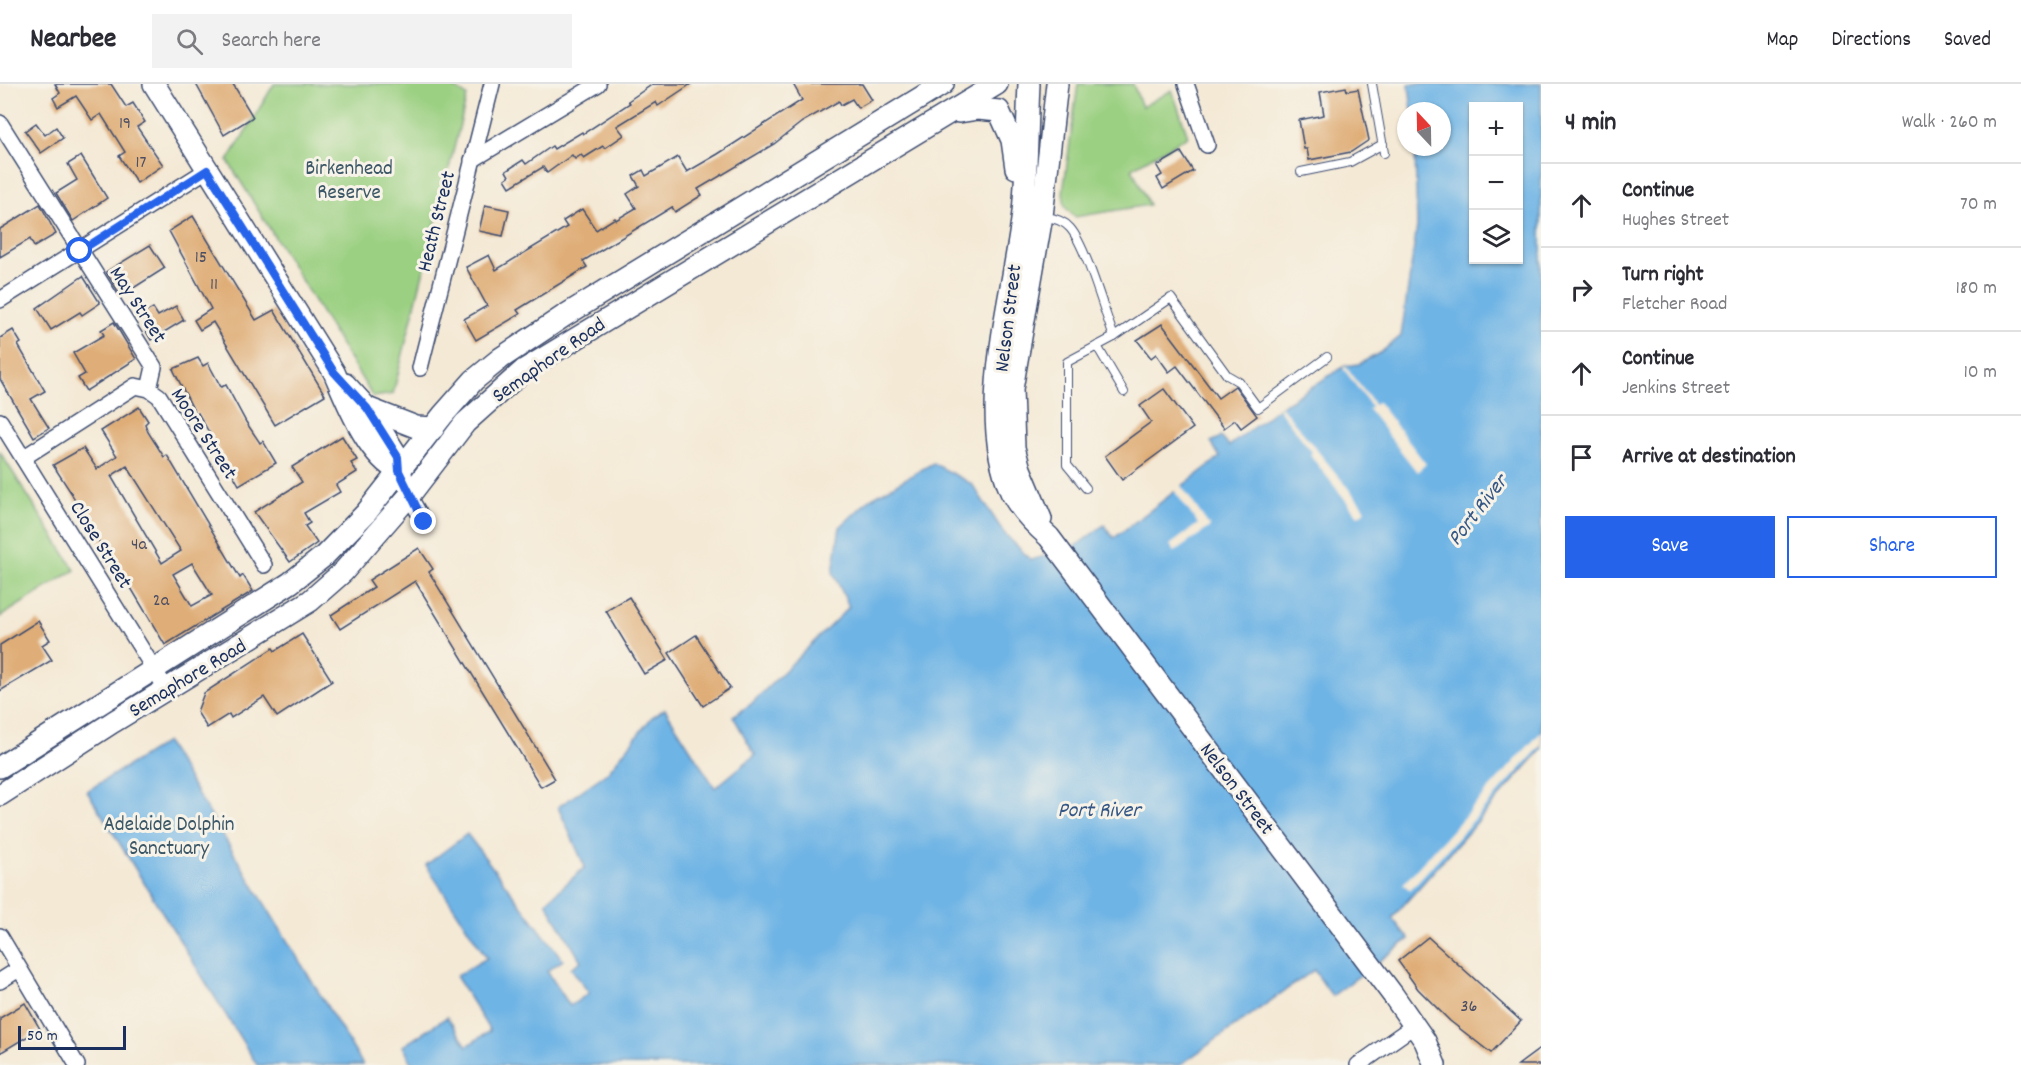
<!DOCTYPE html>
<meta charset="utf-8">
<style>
:root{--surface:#fff;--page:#f2f2f3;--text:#2b2b33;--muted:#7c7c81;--line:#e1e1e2;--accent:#2563eb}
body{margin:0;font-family:Dekko,sans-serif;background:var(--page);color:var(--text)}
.controls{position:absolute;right:18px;top:18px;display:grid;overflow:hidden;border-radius:0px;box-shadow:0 2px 4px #0004}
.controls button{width:54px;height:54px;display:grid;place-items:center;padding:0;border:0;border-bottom:2px solid var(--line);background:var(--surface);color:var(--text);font:30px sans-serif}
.compass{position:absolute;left:1397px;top:18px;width:54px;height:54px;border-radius:50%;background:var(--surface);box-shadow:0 2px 4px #0004;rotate:338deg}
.scale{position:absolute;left:18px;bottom:15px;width:108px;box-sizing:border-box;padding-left:6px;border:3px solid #1b2f5e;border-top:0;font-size:16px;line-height:21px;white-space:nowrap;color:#1b2f5e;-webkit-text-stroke:4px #f7f3e8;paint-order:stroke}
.stop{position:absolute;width:18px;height:18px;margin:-14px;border:4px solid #2563eb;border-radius:50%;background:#fff}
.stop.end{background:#2563eb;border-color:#fff;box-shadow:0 2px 6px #0008}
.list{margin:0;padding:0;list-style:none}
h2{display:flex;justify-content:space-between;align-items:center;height:78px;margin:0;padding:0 24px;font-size:26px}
h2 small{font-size:20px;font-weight:400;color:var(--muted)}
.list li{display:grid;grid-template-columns:39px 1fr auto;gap:18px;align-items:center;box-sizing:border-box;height:84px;padding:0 24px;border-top:2px solid var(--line)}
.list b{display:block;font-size:22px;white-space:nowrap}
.list p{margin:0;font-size:20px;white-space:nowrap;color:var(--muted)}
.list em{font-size:20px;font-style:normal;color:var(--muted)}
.actions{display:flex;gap:12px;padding:18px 24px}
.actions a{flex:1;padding:14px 0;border:2px solid var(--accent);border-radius:0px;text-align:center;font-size:21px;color:var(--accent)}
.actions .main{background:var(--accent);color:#fff}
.icon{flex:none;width:33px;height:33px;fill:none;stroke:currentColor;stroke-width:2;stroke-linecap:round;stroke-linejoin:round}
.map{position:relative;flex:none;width:1541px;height:981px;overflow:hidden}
header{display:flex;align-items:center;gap:36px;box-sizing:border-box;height:84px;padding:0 30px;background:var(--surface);border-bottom:2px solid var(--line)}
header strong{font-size:28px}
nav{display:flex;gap:33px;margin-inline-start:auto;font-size:21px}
.search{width:420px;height:54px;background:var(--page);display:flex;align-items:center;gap:15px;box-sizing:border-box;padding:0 21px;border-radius:0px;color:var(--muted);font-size:22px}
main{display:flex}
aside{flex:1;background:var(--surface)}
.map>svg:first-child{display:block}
.green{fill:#9bd082;stroke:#5b8070;stroke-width:1.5}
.water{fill:#6eb4e5;stroke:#4472a2;stroke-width:1.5;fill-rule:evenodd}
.pier{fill:#f4e9d5}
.building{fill:#dfad77;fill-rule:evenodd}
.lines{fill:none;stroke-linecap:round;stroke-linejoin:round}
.lane-casing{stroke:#3c4b70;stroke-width:10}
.street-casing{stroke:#3c4b70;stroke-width:18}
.secondary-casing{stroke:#3c4b70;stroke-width:24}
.lane{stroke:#fff;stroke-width:8}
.street{stroke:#fff;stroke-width:15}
.secondary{stroke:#fff;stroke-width:21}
.route{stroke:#2563eb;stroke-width:8}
.labels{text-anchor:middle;stroke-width:6;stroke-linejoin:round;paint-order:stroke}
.number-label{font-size:18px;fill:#4c4e64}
.park-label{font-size:21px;fill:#3b5767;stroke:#f7f3e8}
.street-label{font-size:21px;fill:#1b2f5e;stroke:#f7f3e8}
.water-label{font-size:22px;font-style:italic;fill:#345786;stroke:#f7f3e8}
</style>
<header>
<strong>Nearbee</strong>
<div class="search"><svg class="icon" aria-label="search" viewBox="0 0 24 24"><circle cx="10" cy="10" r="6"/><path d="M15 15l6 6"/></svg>Search here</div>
<nav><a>Map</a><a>Directions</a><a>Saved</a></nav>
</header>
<main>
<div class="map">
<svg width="1541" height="981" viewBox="0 0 1541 981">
<rect width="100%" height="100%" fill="#f7f3e8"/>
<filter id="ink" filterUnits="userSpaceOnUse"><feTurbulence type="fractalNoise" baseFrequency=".0167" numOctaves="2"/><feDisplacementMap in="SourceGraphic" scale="12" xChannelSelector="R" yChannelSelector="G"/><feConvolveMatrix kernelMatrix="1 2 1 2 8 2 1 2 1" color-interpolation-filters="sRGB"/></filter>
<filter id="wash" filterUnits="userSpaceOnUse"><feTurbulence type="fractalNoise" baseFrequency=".008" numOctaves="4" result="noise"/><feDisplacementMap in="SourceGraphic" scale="24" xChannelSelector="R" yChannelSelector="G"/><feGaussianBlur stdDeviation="1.35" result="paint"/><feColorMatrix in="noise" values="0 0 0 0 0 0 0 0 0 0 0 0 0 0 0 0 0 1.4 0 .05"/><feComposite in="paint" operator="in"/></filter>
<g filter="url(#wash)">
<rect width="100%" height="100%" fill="#f4e9d5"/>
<g class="green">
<polygon points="274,0 449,0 467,12 393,310 373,313 228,77"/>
<polygon points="1078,0 1133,0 1142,23 1172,6 1188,52 1132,84 1149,121 1075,133 1065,123 1063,109"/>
<polygon points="0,368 75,486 0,533"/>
</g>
<g class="water">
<path d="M1409 0H1541V666L1392 834 1409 855 1332 912 1314 886 1180 981H413L403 962 447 933 467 962 490 947 456 892 487 874 426 781 467 750 563 876 547 887 570 922 589 909 571 884 581 877 546 818 585 783 558 723 607 689 652 633 665 625 715 704 755 671 733 632 750 621 849 523 833 488 840 443 870 415 933 379 972 400 1004 449 1031 476 1073 464 1104 441 1114 454 1220 373 1211 358 1221 353 1229 362 1281 322 1345 282 1359 280 1380 269 1401 252 1417 142 1415 63H1442V27H1412ZM1474 22H1518V176H1474Z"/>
<polygon points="166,658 363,981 257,981 87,707"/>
</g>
<g class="pier">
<polygon points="1345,282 1374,320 1378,318 1426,380 1417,388 1368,325 1371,322 1343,284"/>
<polygon points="1281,322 1366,426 1358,432 1310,371 1312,368 1278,324"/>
<polygon points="1180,400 1210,443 1175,468 1170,461 1198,440 1173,405"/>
<polygon points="1541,648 1541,662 1410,806 1403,800"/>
</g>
<g id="blocks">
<g class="building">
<polygon points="55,0 111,0 126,23 133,19 145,38 137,43 163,81 137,99 119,72 125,68 101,30 92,36 76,12 58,23 53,14 60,9"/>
<polygon points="196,0 233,0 253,33 224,51"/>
<polygon points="653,0 691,0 658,22 656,18 617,42 624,51 605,64 603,62 584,74 581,71 575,75 572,71 547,89 543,83 510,103 505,95 509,92 506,87 523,76 526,80 552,62 554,65 582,48 583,50 630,19 628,17"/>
<polygon points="793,0 862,0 872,16 858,24 852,15 841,21 839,17 802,38 774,60 698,105 702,111 675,128 672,123 583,177 587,183 517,226 520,230 476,256 464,235 487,222 466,183 489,171 496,186 567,143 563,137 582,125 596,146 615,134 616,136 636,124 627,110 639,102 633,92 643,86 646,92 678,73 687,88 718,70 802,16"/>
<polygon points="1346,3 1347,7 1358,5 1369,56 1351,68 1309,76 1307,65 1304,65 1299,36 1324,31 1320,8"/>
<polygon points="36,39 45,51 56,43 63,54 41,69 25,47"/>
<polygon points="1181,68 1193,87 1163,105 1157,94 1162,91 1157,82"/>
<polygon points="81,72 107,114 73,137 56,109 77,96 68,80"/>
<polygon points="40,120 56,150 34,163 30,155 0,173 0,145"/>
<polygon points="485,121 509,126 503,152 479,147"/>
<polygon points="193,132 256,236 274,226 325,311 275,341 213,238 200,246 194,236 211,225 169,147"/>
<polygon points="150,161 165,184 121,212 106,188"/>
<polygon points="83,192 100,219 82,231 80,228 51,246 37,224"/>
<polygon points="176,222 184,236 151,256 143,242 146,240 141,231 153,224 158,232"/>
<polygon points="114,238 136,275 86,307 78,294 85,290 73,269 104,251 101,246"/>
<polygon points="1162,240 1218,314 1235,302 1257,332 1241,344 1235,336 1224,344 1177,282 1169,288 1156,270 1151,274 1137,256"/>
<polygon points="13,246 21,259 18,261 45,307 31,315 49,344 34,353 0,295 0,254"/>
<polygon points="198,274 203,282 208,279 221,303 226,301 246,338 260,359 263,357 276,379 239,401 198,329 196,331 173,285"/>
<polygon points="1164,305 1193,344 1122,396 1105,372 1151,338 1140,322"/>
<path d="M139 323 148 337 145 340 148 348 164 373 167 371 240 494 243 491 253 507 165 561 118 482 112 485 89 437 85 440 72 410 53 381 83 364 97 385 117 372 101 347ZM127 382 181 467 162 479 111 392ZM192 479 212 511 192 522 173 490Z"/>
<polygon points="342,352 357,376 351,379 357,388 336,401 340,408 304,429 310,439 305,442 317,459 290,478 254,428 302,398 292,383"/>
<polygon points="419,464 433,485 429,488 555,695 541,703 415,497 340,545 331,531 374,503 369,496"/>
<polygon points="629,513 668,576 644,590 606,527"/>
<polygon points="38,537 50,556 42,561 52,576 0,607 0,561"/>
<polygon points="302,550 332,597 277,633 264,613 231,634 229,630 207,644 197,628 204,609 273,564 275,567"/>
<polygon points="696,551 730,604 703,622 669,569"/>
<polygon points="1428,853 1521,937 1491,969 1450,937 1418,905 1398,877"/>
<polygon points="25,919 40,945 0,969 0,934"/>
<polygon points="1541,964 1541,981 1518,981"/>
</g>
</g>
</g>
<g filter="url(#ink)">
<use href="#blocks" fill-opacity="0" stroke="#3c4b70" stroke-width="1.5"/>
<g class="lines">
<g class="lane-casing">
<g id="lane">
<polyline points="1372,0 1384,69"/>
<polyline points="1301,88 1350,78 1383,60"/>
<path d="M1045 133C1054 134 1064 137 1070 144 1086 162 1104 227 1114 253"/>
<polyline points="1097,262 1124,308"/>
<polyline points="1086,404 1067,381 1067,278 1114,253 1171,214 1227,291 1239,298 1258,324 1327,273"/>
</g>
</g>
<g class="street-casing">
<g id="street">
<polyline points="1186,0 1207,61"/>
<polyline points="0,39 154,283 149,305"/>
<polyline points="472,76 598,0"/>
<polyline points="0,216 207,86"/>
<polyline points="420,284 492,0"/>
<polyline points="0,337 167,606"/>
<polyline points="23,374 135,302 149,305 159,312 264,481"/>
<polyline points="409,412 424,438"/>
<polyline points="0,852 77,981"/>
<polyline points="0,897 19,885"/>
<polyline points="1358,981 1415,941"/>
</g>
</g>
<g class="secondary-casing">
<g id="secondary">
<path d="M154 0 334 288C347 318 368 373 399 387"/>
<path d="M1029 0C1027 42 1027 86 1023 128 1014 211 975 327 1011 408 1020 426 1034 440 1049 453L1393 911 1425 957 1435 981"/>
<polyline points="959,28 978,25 999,27 1012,56 1016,84"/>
<polyline points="345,300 367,324 398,373 402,395"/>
<polyline points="367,324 416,343 434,344"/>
<polyline points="1041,435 1020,385 1014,364 1012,305 1042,132 1057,0"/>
<polyline points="0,683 290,499 324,472 366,429 443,331 474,296 501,274 564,232 943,0"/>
<polyline points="0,711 113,638 310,517 343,488 409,412 465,339 524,286 997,0"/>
</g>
</g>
<use href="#lane" class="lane"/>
<use href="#street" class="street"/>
<use href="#secondary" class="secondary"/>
</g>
</g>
<g class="lines" filter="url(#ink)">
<polyline class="route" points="80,167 207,86 334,288 367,324 398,373 399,387 424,438"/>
</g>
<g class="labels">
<g class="number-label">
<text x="125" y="44">19</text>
<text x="141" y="83">17</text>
<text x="201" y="178">15</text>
<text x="214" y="205">11</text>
<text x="139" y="465">4a</text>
<text x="161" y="521">2a</text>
<text x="1469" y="927">36</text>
</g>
<g class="park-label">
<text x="349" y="90">Birkenhead<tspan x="349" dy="24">Reserve</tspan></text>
<text x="169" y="746">Adelaide Dolphin<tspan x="169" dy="24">Sanctuary</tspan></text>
</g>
<g class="street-label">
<text transform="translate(435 137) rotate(-76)" y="7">Heath Street</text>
<text transform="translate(139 220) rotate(57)" y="7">May Street</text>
<text transform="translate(1007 234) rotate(-83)" y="7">Nelson Street</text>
<text transform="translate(548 275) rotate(-35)" y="7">Semaphore Road</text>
<text transform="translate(205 349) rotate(57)" y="7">Moore Street</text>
<text transform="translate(102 460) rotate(58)" y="7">Close Street</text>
<text transform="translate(187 593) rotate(-31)" y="7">Semaphore Road</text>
<text transform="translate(1238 704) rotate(53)" y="7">Nelson Street</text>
</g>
<g class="water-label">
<text transform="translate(1476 425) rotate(-52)" y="8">Port River</text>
<text x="1099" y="732">Port River</text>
</g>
</g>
</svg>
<div class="controls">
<button>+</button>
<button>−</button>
<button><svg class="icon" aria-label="layers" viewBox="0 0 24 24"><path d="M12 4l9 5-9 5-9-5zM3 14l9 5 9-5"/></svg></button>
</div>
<svg class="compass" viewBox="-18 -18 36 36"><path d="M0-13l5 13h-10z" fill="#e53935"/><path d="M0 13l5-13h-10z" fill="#7c7c81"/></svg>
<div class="scale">50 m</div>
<div class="stop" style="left:80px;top:167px"></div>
<div class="stop end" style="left:424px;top:438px"></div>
</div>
<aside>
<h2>4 min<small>Walk · 260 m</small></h2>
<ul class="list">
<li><svg class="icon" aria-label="ahead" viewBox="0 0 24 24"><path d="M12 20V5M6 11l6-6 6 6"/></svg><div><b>Continue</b><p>Hughes Street</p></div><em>70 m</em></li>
<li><svg class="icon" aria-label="right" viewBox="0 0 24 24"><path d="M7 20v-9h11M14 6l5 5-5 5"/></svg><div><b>Turn right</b><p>Fletcher Road</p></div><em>180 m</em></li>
<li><svg class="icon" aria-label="ahead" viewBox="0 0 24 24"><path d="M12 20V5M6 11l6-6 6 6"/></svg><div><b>Continue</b><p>Jenkins Street</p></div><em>10 m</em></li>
<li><svg class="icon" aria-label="arrive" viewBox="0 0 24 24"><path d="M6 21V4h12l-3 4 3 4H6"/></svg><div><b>Arrive at destination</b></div></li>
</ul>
<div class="actions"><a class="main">Save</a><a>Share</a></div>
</aside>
</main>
